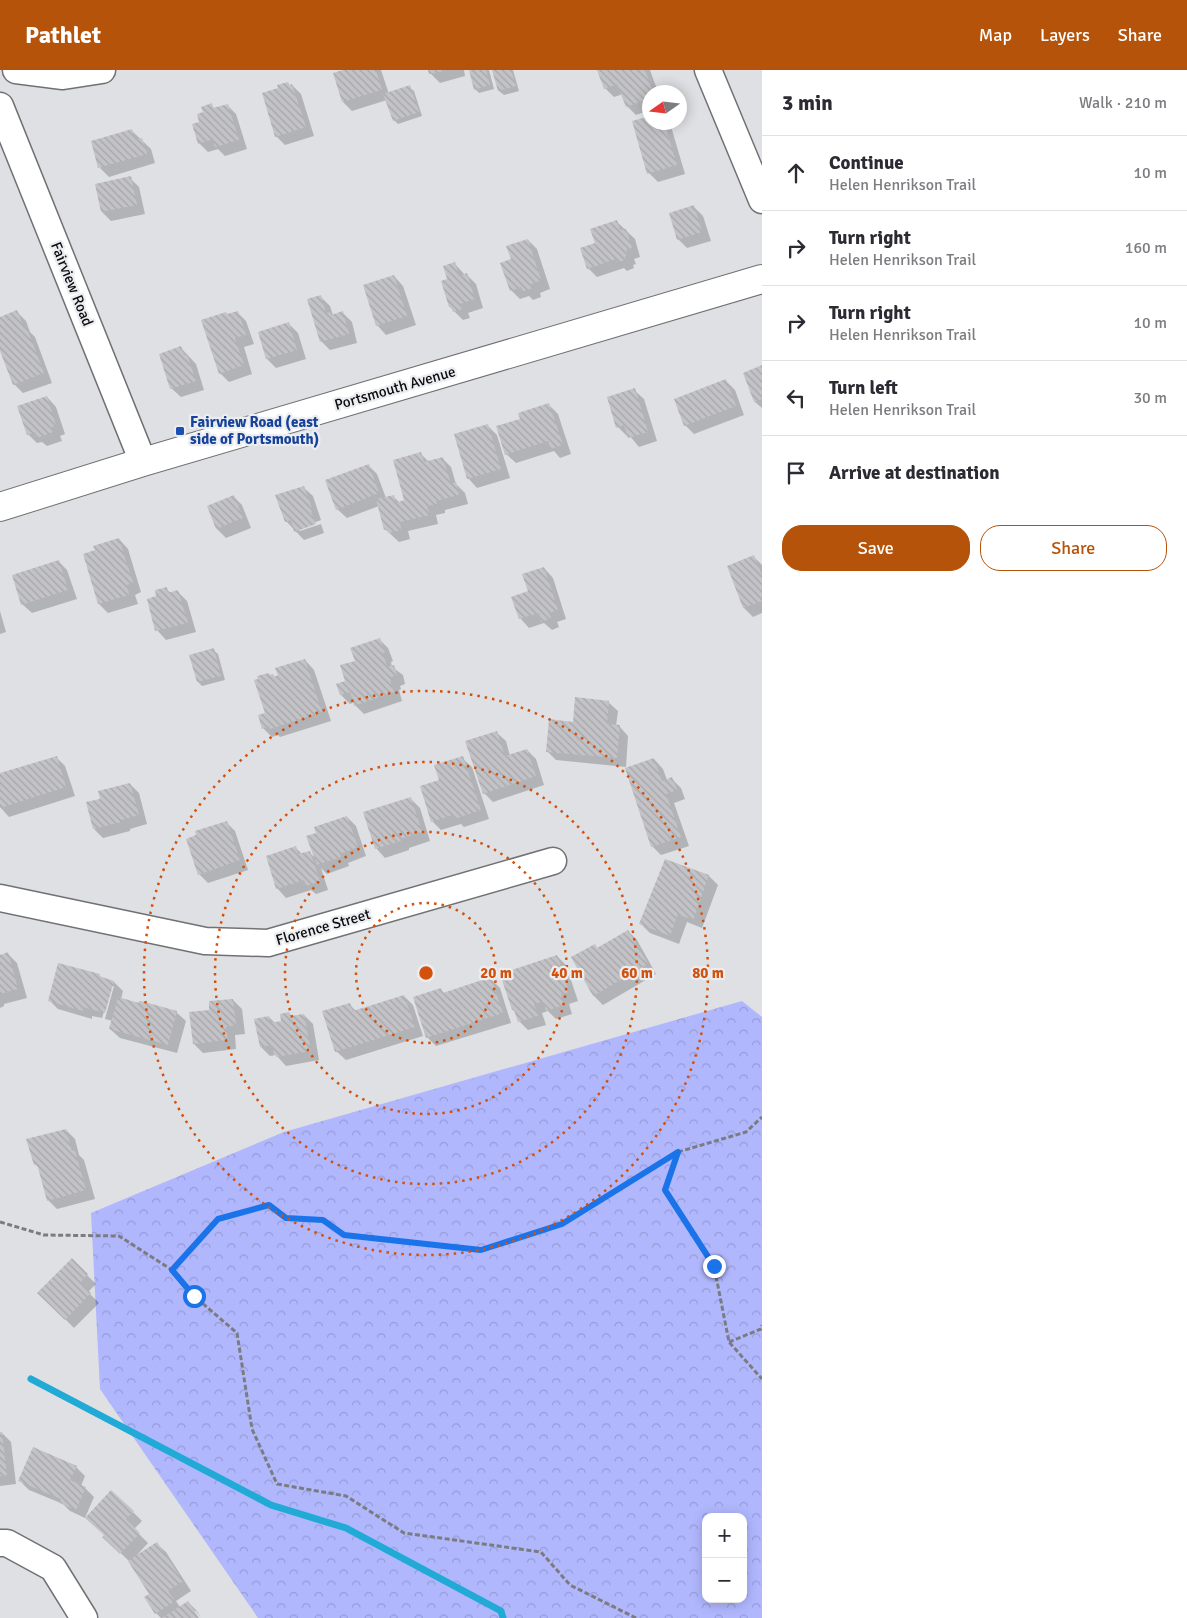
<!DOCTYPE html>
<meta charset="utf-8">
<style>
:root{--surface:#fff;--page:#f2f2f3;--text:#2b2b33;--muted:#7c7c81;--line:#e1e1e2;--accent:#b45309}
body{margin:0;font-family:Signika,sans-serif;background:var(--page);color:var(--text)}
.controls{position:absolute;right:15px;bottom:15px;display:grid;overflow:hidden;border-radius:10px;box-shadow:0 2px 12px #0003}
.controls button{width:45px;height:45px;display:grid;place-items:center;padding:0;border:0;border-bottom:1px solid var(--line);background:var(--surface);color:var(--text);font:25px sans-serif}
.compass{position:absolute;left:642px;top:15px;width:45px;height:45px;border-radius:50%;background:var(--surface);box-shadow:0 2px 12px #0003;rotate:256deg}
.stop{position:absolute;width:15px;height:15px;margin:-11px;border:4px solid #1a73e8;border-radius:50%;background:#fff}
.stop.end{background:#1a73e8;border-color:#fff;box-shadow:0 1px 5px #0008}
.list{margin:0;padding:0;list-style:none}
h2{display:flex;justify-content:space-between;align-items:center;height:65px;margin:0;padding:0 20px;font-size:21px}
h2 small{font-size:16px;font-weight:400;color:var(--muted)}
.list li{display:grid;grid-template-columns:32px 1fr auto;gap:15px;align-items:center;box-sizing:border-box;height:75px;padding:0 20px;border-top:1px solid var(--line)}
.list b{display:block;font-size:19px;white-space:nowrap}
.list p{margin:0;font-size:16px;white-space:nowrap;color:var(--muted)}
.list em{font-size:16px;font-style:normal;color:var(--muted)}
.actions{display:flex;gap:10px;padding:15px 20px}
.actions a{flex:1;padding:11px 0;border:1px solid var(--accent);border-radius:20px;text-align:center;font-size:18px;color:var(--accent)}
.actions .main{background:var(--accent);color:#fff}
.icon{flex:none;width:28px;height:28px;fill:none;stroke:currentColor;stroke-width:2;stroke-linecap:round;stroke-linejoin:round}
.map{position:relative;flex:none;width:762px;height:1548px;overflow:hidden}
header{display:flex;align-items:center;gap:30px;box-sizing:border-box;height:70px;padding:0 25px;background:var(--accent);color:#fff}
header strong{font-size:24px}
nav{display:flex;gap:28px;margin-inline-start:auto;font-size:18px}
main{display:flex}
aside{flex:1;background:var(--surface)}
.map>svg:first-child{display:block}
.forest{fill:url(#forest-crowns);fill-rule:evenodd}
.shadow{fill:#0003}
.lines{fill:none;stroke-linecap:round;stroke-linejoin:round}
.stream{stroke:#20aad5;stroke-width:7}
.building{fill:url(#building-back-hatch)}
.minor-casing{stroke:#707174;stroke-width:29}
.secondary-casing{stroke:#707174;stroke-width:30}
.path{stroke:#7b7c7f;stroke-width:3;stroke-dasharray:5 2.5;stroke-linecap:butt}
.minor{stroke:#fff;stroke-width:26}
.secondary{stroke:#fff;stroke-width:28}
.route{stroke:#1a73e8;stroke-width:6}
.ring{fill:none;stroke:#d2510c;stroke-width:2.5;stroke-dasharray:2.5 5}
.transit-dot{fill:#1a4fb4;stroke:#ecedf1;stroke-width:2}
.labels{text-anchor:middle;stroke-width:4.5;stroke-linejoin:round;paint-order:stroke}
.street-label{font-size:15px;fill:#0b0b0d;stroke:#ecedf1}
.transit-label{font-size:15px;font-weight:bold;fill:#164399;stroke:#ecedf1;text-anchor:start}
.centre{fill:#d2510c;stroke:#ecedf1;stroke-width:2.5}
.ring-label{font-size:15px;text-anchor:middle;font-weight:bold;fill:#d2510c;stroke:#ecedf1;stroke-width:4.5;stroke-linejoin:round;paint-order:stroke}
</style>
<header>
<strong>Pathlet</strong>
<nav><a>Map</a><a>Layers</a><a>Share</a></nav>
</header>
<main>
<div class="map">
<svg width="762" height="1548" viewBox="0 0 762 1548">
<defs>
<pattern id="forest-crowns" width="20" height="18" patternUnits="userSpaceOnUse" patternTransform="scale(1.25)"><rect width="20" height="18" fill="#b0b7fd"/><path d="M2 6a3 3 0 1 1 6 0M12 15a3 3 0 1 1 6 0" fill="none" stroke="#969cd8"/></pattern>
<pattern id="building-back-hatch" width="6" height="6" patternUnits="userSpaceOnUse" patternTransform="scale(1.25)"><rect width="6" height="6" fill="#c3c3c7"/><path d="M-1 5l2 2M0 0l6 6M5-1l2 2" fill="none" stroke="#a6a6aa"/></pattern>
</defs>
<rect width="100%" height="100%" fill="#dfe0e4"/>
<path class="forest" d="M742 931 762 947V1548H258L100 1319 91 1143 284 1062ZM706 1447H743V1529H706Z"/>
<g class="shadow">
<polygon points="347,0 381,0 389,24 409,17 414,21 422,46 398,54 394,50 387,30 352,41 343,32 334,4"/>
<polygon points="430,0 464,0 465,6 440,13 431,4"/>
<polygon points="470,0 489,0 494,19 479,23 475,19"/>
<polygon points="493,0 513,0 519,21 504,25 499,21"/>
<polygon points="599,0 650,0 658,22 650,22 650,40 636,45 627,36 623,24 614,27 605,18"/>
<polygon points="288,13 290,16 292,15 301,24 314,66 285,75 276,66 280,19"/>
<polygon points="211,35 215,39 227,35 236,44 247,79 225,86 218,79 208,82 199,73 201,53"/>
<polygon points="650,52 670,53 685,104 658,112 649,103"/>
<polygon points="131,60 151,79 155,93 109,107 100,98"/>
<polygon points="130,108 139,117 145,144 111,151 102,142"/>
<polygon points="694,137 703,146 711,171 687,178 678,169"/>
<polygon points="617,152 635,169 640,187 634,189 636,194 633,195 634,198 627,201 624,198 597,207 588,198 596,174"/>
<polygon points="528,170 537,179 550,219 540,223 541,227 533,230 529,226 520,229 511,220 512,190"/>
<polygon points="455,194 465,205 467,205 476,214 483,238 468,243 470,248 463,250 450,237 448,210"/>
<polygon points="394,206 403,216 416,255 386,265 377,255"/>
<polygon points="321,227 330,236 333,245 343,243 352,252 357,273 330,280 321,271"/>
<polygon points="17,242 26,251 30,262 35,267 52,313 23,323 14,314 0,277 0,248"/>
<polygon points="237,242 246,251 254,274 244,277 252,304 229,312 220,303 228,245"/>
<polygon points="289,254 298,263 306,289 276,298 267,289"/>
<polygon points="181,278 196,294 204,320 181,327 171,318"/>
<polygon points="762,297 762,338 755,332 745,303"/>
<polygon points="726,311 735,320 744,345 694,364 685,355"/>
<polygon points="634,320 644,329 657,371 639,377 629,365 627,366 618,357"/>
<polygon points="47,327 56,337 65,364 60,366 62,371 47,376 42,372 37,373 28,364"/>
<polygon points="549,335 558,344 571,384 560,388 554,381 516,393 506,384 522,350"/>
<polygon points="488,356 497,365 510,408 477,418 468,408"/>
<polygon points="420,383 429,392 442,388 451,397 456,414 465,423 468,434 445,440 445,443 436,445 438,454 408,461 410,469 399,472 385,459 379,436 347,448 337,439 368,395 377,404 386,428 393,426 400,433 405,431"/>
<polygon points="303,417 313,426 321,450 298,459 300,461 321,454 324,463 304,470 286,451"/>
<polygon points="233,426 242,435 251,458 226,468 217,459 208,436"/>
<polygon points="119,469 128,479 141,522 135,525 138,534 108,543 99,534 96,481"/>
<polygon points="754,487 762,495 762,543 753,547 744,538 728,497"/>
<polygon points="58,491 67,500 77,529 32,543 22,534"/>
<polygon points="544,498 553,508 566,549 557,552 559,557 552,560 544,553 529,558 520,548 529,522"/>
<polygon points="166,519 171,523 178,522 187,531 196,562 166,570 157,560 158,527"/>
<polygon points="0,541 6,562 0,564"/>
<polygon points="379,569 388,578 393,591 391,592 392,597 403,605 405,614 400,616 401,619 399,620 402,631 364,644 355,635 354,632 350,634 341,625 356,591"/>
<polygon points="213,580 218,584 225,610 202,616 198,612"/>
<polygon points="305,590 314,600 331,651 280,667 278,665 272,667 263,658 267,644 271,606 273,605 275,608"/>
<polygon points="608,632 618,641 616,656 619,656 628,666 626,697 556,690 547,681 574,653"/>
<polygon points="496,662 506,671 510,686 527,680 536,689 544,715 493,732 484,723"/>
<polygon points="56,687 65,696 75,726 9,747 0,737 0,705"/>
<polygon points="462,688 472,697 489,749 464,757 461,754 441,760 432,751 440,710"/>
<polygon points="654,689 663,699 667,710 672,709 681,718 685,729 674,733 689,776 661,785 652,776"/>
<polygon points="130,714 139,723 147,754 130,759 130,761 103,768 94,759 102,730"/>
<polygon points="411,729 420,738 430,771 409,778 409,780 385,788 376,778"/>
<polygon points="347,747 356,756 366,786 348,793 349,796 327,804 321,798 328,820 316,824 311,820 286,828 277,818 296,778 302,784 309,782 315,788 318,763"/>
<polygon points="226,752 235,761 248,800 208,813 199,804 198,766"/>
<polygon points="709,806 718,815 702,858 687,852 679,874 650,863 641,854"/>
<polygon points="628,861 637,870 656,904 603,935 594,926 572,888 594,875 598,879"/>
<polygon points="8,884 17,893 27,928 4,934 4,936 0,938 0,886"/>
<polygon points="557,886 566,895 578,931 569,934 572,944 556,949 548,941 542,943 546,955 528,960 519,951 516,943 513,940"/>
<polygon points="99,905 103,909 114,912 123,921 121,929 176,942 186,951 177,983 120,968 110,959 113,951 105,949 114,916 112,916 102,948 92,946 92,949 58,939 49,930"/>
<polygon points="491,909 500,918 511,953 436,976 427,967 440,919 444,923"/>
<polygon points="404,926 413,935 423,966 346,990 336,981 350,935 356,941"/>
<polygon points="233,930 242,939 245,964 235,965 236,979 203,983 194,974 211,941"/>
<polygon points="289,943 292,947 304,945 313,954 319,990 286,996 276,985 270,986 261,977 269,947 275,953 283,952"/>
<polygon points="66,1060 75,1069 79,1085 84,1090 95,1129 57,1139 48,1130 40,1099 35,1094"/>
<polygon points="72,1190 96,1214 88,1222 99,1233 74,1258 39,1223"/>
<polygon points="0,1363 2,1363 11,1372 16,1414 0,1416"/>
<polygon points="76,1397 85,1406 81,1416 85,1418 94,1427 85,1448 70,1441 63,1434 29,1420 20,1411"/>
<polygon points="133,1442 142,1451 134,1459 148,1473 137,1485 156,1473 166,1482 191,1521 176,1531 180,1537 188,1532 197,1541 201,1548 196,1541 193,1541 198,1548 161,1548 156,1543 151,1524 130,1492 104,1467"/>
</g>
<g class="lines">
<polyline class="stream" points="31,1309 271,1435 346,1458 501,1541 503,1548"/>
</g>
<g class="building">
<polygon points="343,0 376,0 382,20 342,32 333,3"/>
<polygon points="428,0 443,0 443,1 429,4"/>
<polygon points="469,0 486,0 490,15 474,20"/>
<polygon points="492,0 511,0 516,16 498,21"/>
<polygon points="597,0 645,0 653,22 650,22 650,28 626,37 617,14 604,19"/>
<polygon points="288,12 289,15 292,14 306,57 275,67 262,23 278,18 277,15"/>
<polygon points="410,15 419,42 393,51 383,24"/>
<polygon points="212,33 213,38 228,34 239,70 215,77 213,69 198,74 192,54 199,52 197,44 203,42 201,37"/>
<polygon points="650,46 650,52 664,52 677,95 647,104 632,51"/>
<polygon points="132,59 135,70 142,68 147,84 98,98 91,71"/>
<polygon points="131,106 137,135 101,142 95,114"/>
<polygon points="694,135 702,162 677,170 669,143"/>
<polygon points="617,150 620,160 626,159 632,178 626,180 628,185 625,186 626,190 617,192 616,189 587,199 580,178 595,173 590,159"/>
<polygon points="528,169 541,210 531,214 533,218 523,221 521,217 510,221 500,193 511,189 506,176"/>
<polygon points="455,192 459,206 467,203 475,229 460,234 462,239 453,242 451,237 449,237 441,211 447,209 443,196"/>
<polygon points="394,205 407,246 376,256 363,215"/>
<polygon points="321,225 326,243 330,242 331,245 343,241 349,264 320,272 307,229"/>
<polygon points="17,240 24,258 26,256 44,303 13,315 0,281 0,247"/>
<polygon points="238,241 246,265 235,268 244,295 219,304 201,250 226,242 227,244"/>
<polygon points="289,252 297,280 266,289 258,262"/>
<polygon points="181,276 184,285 187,284 196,311 170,319 159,284"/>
<polygon points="762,295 762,329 754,332 743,303"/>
<polygon points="726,309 736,336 684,356 674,329"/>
<polygon points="635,318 648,362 628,368 624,355 616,358 607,327"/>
<polygon points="47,326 56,355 52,357 53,362 37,368 35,362 27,365 17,336"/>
<polygon points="549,333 563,375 550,379 548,371 505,385 496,356 520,349 518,343"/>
<polygon points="488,354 501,399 467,409 454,364"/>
<polygon points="421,382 424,392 443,387 451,414 456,412 459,425 436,431 437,434 427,436 430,445 400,452 401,460 389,463 387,459 384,460 376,429 394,425 396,433 404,430 393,390"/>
<polygon points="369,394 379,423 336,440 325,410"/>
<polygon points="304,416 313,441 311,442 316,454 294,462 291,450 285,452 275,425"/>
<polygon points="234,425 243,448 216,459 207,436"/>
<polygon points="119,468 133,513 127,515 129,525 98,534 83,484 95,480 93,476"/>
<polygon points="754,485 762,505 762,531 743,538 727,496"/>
<polygon points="59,490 68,520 21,535 12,505"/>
<polygon points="544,497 558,540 549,543 551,548 541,552 539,543 519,549 511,527 528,521 522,504"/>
<polygon points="167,517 168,523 178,520 188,553 155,561 147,529 156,526 155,520"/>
<polygon points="380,568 385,582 383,583 387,597 394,595 397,605 391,607 393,610 390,611 394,622 354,636 350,622 340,625 336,614 345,611 340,595 355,591 350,578"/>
<polygon points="214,578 221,606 197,612 189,585"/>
<polygon points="305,589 322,642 270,659 269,656 262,659 258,645 265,643 254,610 258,609 257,606 269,603 270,605 273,604 274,607 278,605 275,598"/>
<polygon points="575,627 609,631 607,654 620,655 617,688 546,682 549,649 573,652"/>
<polygon points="497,661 505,686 527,679 536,706 483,724 465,671"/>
<polygon points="57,686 66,717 0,738 0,703"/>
<polygon points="463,686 481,740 454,749 453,745 431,752 420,716 439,710 434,695"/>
<polygon points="654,688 662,711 672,707 677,720 666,724 681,767 651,777 625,698"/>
<polygon points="130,713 139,745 121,750 122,752 93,759 86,732 100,729 98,721"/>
<polygon points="411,727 422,762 400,769 401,771 375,779 363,742"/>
<polygon points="347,746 358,777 340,784 341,787 317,795 306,766 316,763 314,757"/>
<polygon points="227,751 240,790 198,805 186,769 196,765 195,761"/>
<polygon points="296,776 298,784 310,781 320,811 306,816 304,810 276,819 266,786"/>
<polygon points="665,789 709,805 693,850 678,844 670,866 639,854"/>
<polygon points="628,860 648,894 593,926 571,887 595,874 597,878"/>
<polygon points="8,882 18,919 0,924 0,885"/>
<polygon points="557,885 569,922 561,924 564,935 546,941 543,931 534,934 538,946 518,952 514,940 512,940 500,904"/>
<polygon points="58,893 100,904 99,906 114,911 105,943 83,937 83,941 48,931"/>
<polygon points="491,907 503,943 426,968 413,927 441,918 443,923"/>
<polygon points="404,925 415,957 335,982 322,941 350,933 353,941"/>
<polygon points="118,927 139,933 139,931 141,931 177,941 168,975 109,959"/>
<polygon points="233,929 236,955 226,957 228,970 193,974 189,942 209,940 209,931"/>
<polygon points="289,942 290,946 304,944 311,981 276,987 276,984 274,985 272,975 260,977 254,949 269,946 270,953 281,951 280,944"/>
<polygon points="66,1059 72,1081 75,1080 86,1120 47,1131 37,1094 34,1095 26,1069"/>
<polygon points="72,1188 88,1204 80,1213 91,1223 65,1250 37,1223"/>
<polygon points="0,1362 2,1362 7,1405 0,1406"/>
<polygon points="33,1377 77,1396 70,1410 86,1417 76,1440 60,1433 61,1429 18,1411"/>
<polygon points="111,1420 134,1441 126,1449 140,1463 120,1484 102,1467 104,1465 85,1448"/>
<polygon points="157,1472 183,1511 168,1521 175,1531 155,1544 144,1527 149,1524 128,1491"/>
<polygon points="188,1531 199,1548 162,1548"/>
</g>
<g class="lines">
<g class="minor-casing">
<g id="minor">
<polyline points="16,0 63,6 102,0"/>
<polyline points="708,0 762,130"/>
<polyline points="0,36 143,392"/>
<polyline points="0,828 205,871 268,873 553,791"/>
<polyline points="0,1473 7,1473 53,1498 84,1548"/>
</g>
</g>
<g class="secondary-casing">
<polyline id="secondary" points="0,437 143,392 762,209"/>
</g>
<g class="path">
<polyline points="678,1082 746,1062 762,1047"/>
<polyline points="0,1152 44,1165 119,1166 172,1200"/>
<polyline points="729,1272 761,1259 762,1255"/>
<polyline points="636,1548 570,1515 541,1482 404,1463 346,1426 277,1414 252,1359 237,1263 194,1226 172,1200 218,1149 269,1135 286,1148 323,1149 344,1165 481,1180 562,1153 678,1082 665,1120 714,1196 729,1272 762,1309"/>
</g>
<use href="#minor" class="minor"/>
<use href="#secondary" class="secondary"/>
</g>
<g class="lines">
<polyline class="route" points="194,1226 172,1200 218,1149 269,1135 286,1148 323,1150 344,1165 481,1180 562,1154 678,1082 665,1120 714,1196"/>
</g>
<g class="ring">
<circle cx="426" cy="903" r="70"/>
<circle cx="426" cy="903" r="141"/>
<circle cx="426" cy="903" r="211"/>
<circle cx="426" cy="903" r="282"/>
</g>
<rect class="transit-dot" x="175" y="356" width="10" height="10" rx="2.5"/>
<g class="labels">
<g class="street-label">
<text transform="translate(72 214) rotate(68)" y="5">Fairview Road</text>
<text transform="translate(395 318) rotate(-16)" y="5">Portsmouth Avenue</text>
<text transform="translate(323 857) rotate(-16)" y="5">Florence Street</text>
</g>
<g class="transit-label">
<text x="190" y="357">Fairview Road (east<tspan x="190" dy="17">side of Portsmouth)</tspan></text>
</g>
</g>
<circle cx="426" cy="903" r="8" class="centre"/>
<g class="ring-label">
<text x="496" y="908">20 m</text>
<text x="567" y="908">40 m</text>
<text x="637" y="908">60 m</text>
<text x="708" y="908">80 m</text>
</g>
</svg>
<div class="controls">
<button>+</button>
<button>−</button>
</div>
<svg class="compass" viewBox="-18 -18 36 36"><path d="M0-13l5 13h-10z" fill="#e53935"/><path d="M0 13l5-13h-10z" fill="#7c7c81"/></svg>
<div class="stop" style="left:194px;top:1226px"></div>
<div class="stop end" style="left:714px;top:1196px"></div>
</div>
<aside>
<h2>3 min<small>Walk · 210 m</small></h2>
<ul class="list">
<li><svg class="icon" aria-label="ahead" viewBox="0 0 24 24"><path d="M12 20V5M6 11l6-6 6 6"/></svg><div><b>Continue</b><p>Helen Henrikson Trail</p></div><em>10 m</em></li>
<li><svg class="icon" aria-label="right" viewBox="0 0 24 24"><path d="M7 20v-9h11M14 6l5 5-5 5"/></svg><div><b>Turn right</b><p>Helen Henrikson Trail</p></div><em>160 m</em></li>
<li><svg class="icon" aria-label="right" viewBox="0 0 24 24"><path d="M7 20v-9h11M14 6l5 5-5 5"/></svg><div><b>Turn right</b><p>Helen Henrikson Trail</p></div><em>10 m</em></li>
<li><svg class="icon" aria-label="left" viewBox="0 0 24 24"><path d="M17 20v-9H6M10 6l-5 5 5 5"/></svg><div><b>Turn left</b><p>Helen Henrikson Trail</p></div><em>30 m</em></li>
<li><svg class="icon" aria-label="arrive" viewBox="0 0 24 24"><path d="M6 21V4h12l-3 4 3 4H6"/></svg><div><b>Arrive at destination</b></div></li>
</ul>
<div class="actions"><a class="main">Save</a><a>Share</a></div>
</aside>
</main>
